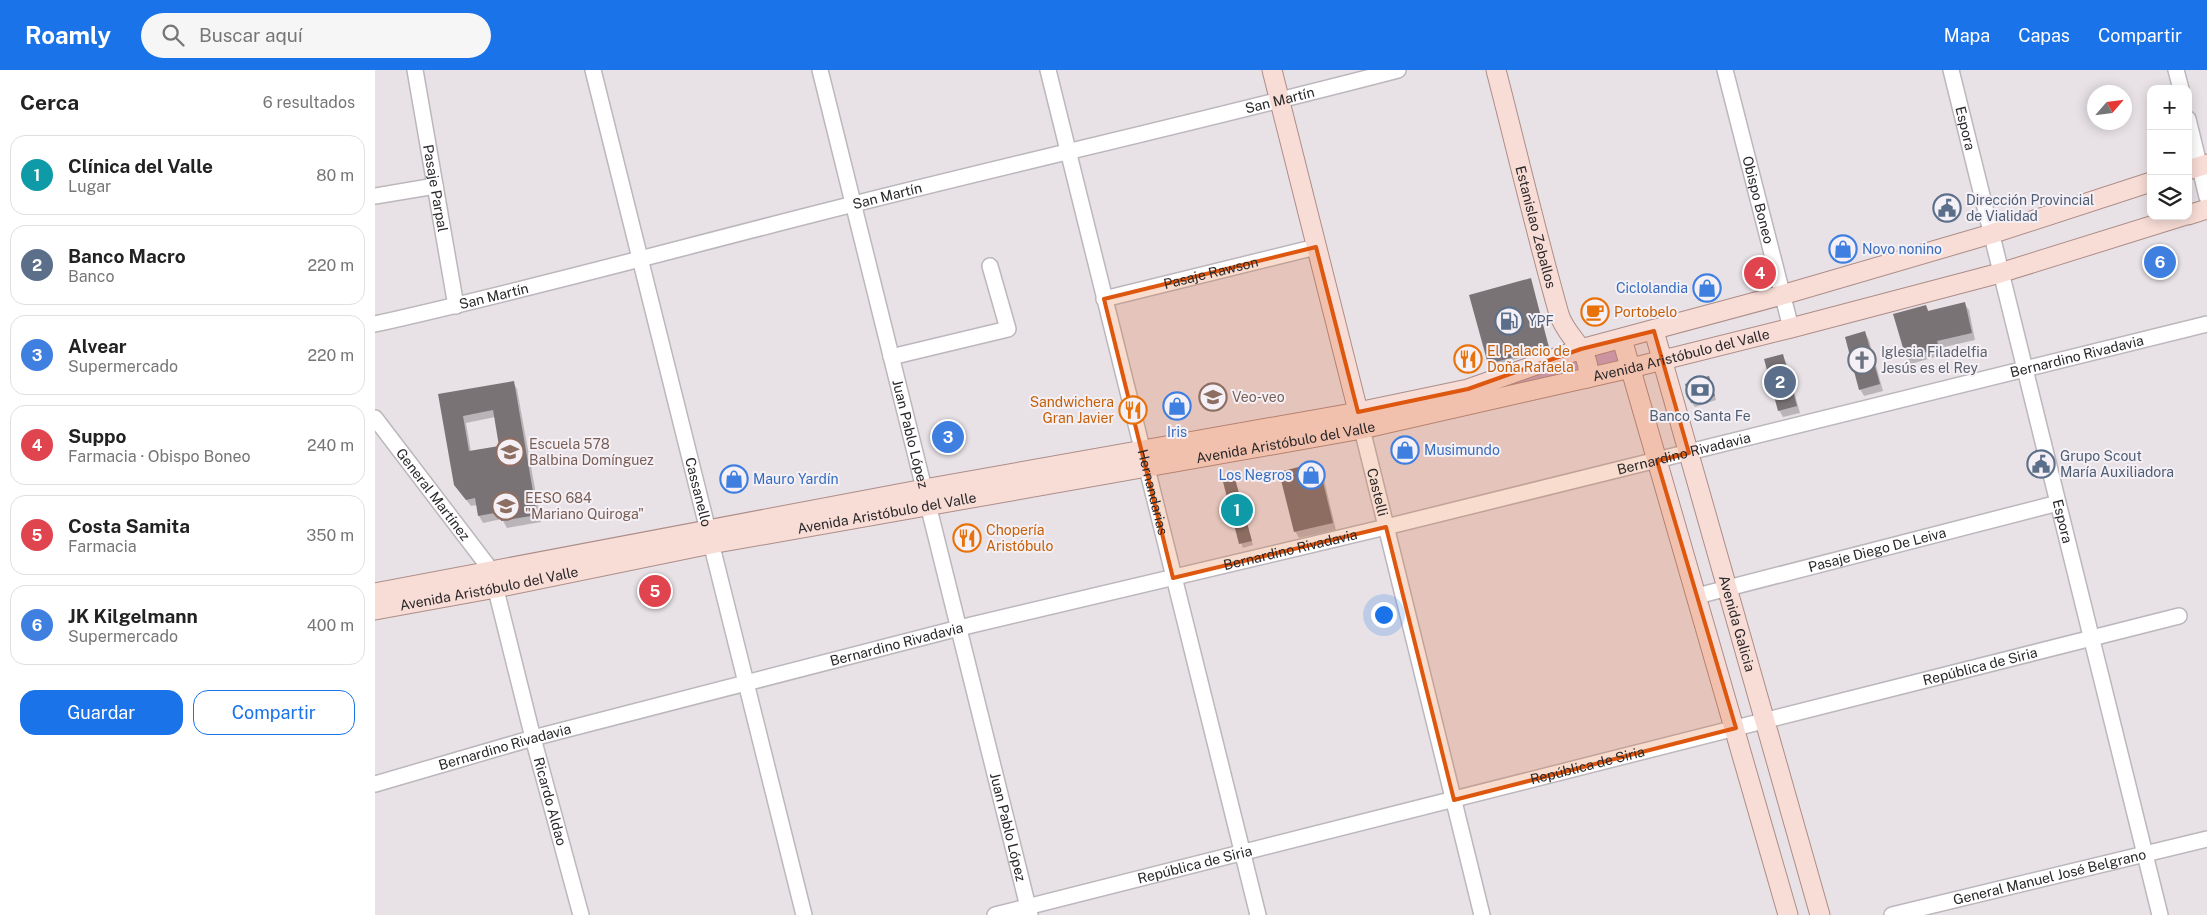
<!DOCTYPE html>
<html lang="es">
<meta charset="utf-8">
<style>
:root{--surface:#fff;--page:#f6f6f6;--text:#222;--muted:#767676;--line:#e0e0e0;--accent:#1a73e8}
body{margin:0;font-family:"Public Sans",sans-serif;background:var(--page);color:var(--text)}
.controls{position:absolute;right:15px;top:15px;display:grid;overflow:hidden;border-radius:10px;box-shadow:0 2px 12px #0003}
.controls button{width:45px;height:45px;display:grid;place-items:center;padding:0;border:0;border-bottom:1px solid var(--line);background:var(--surface);color:var(--text);font:25px sans-serif}
.compass{position:absolute;left:1712px;top:15px;width:45px;height:45px;border-radius:50%;background:var(--surface);box-shadow:0 2px 12px #0003;rotate:62deg}
.you{position:absolute;left:1008px;top:544px;width:18px;height:18px;margin:-12px;border:4px solid #fff;border-radius:50%;background:#1a73e8;box-shadow:0 0 0 8px #1a73e833}
.badge{display:grid;place-items:center;width:32px;height:32px;border-radius:50%;background:var(--accent);color:#fff;font-size:16px;font-weight:700}
.pin{position:absolute;translate:-50% -50%;border:2px solid #fff;box-shadow:0 1px 5px #0006}
.list{margin:0;padding:0;list-style:none}
h2{display:flex;justify-content:space-between;align-items:center;height:65px;margin:0;padding:0 20px;font-size:21px}
h2 small{font-size:16px;font-weight:400;color:var(--muted)}
.list li{display:grid;grid-template-columns:32px 1fr auto;gap:15px;align-items:center;box-sizing:border-box;height:80px;margin:0 10px 10px;padding:0 10px;border:1px solid var(--line);border-radius:15px}
.list b{display:block;font-size:19px;white-space:nowrap}
.list p{margin:0;font-size:16px;white-space:nowrap;color:var(--muted)}
.list em{font-size:16px;font-style:normal;color:var(--muted)}
.actions{display:flex;gap:10px;padding:15px 20px}
.actions a{flex:1;padding:11px 0;border:1px solid var(--accent);border-radius:15px;text-align:center;font-size:18px;color:var(--accent)}
.actions .main{background:var(--accent);color:#fff}
.icon{flex:none;width:28px;height:28px;fill:none;stroke:currentColor;stroke-width:2;stroke-linecap:round;stroke-linejoin:round}
.map{position:relative;flex:none;width:1832px;height:845px;overflow:hidden}
header{display:flex;align-items:center;gap:30px;box-sizing:border-box;height:70px;padding:0 25px;background:var(--accent);color:#fff}
header strong{font-size:24px}
nav{display:flex;gap:28px;margin-inline-start:auto;font-size:18px}
.search{width:350px;height:45px;background:var(--page);display:flex;align-items:center;gap:12px;box-sizing:border-box;padding:0 18px;border-radius:28px;color:var(--muted);font-size:19px}
main{display:flex}
aside{flex:1;background:var(--surface)}
.map>svg:first-child{display:block}
.green{fill:#c8a3c8}
.shadow{fill:#0003;fill-rule:evenodd}
.building{fill:#7a7376;fill-rule:evenodd}
.lines{fill:none;stroke-linecap:round;stroke-linejoin:round}
.minor-casing{stroke:#bcb7bc;stroke-width:18}
.major-casing{stroke:#ad8d88;stroke-width:21}
.minor{stroke:#fff;stroke-width:15}
.major{stroke:#f8dcd6;stroke-width:19}
.marked{fill:#de570e;fill-opacity:0.2;stroke:#de570e;stroke-width:4;stroke-linejoin:round}
.labels{text-anchor:middle;stroke-width:4;stroke-linejoin:round;paint-order:stroke}
.street-label{font-size:14px;fill:#2a282a;stroke:#f5f0f5}
.service-label{font-size:14px;fill:#4e5e75;stroke:#f5f0f5;text-anchor:start}
.shop-label{font-size:14px;fill:#366cbe;stroke:#f5f0f5;text-anchor:start}
.food-label{font-size:14px;fill:#c56008;stroke:#f5f0f5;text-anchor:start}
.worship-label{font-size:14px;fill:#5b616d;stroke:#f5f0f5;text-anchor:start}
.education-label{font-size:14px;fill:#785e54;stroke:#f5f0f5;text-anchor:start}
</style>
<header>
<strong>Roamly</strong>
<div class="search"><svg class="icon" aria-label="search" viewBox="0 0 24 24"><circle cx="10" cy="10" r="6"/><path d="M15 15l6 6"/></svg>Buscar aquí</div>
<nav><a>Mapa</a><a>Capas</a><a>Compartir</a></nav>
</header>
<main>
<aside>
<h2>Cerca<small>6 resultados</small></h2>
<ul class="list">
<li><span class="badge" style="background:#0f9aa8">1</span><div><b>Clínica del Valle</b><p>Lugar</p></div><em>80 m</em></li>
<li><span class="badge" style="background:#5c6f8a">2</span><div><b>Banco Macro</b><p>Banco</p></div><em>220 m</em></li>
<li><span class="badge" style="background:#3f7fe0">3</span><div><b>Alvear</b><p>Supermercado</p></div><em>220 m</em></li>
<li><span class="badge" style="background:#e0444e">4</span><div><b>Suppo</b><p>Farmacia · Obispo Boneo</p></div><em>240 m</em></li>
<li><span class="badge" style="background:#e0444e">5</span><div><b>Costa Samita</b><p>Farmacia</p></div><em>350 m</em></li>
<li><span class="badge" style="background:#3f7fe0">6</span><div><b>JK Kilgelmann</b><p>Supermercado</p></div><em>400 m</em></li>
</ul>
<div class="actions"><a class="main">Guardar</a><a>Compartir</a></div>
</aside>
<div class="map">
<svg width="1832" height="845" viewBox="0 0 1832 845">
<rect width="100%" height="100%" fill="#e8e2e7"/>
<g class="green">
<polygon points="1242,276 1247,294 1220,300 1216,283"/>
<polygon points="1200,287 1206,300 1111,324 1109,320"/>
</g>
<g class="shadow">
<polygon points="1156,212 1175,280 1115,296 1096,225"/>
<polygon points="1589,233 1594,240 1600,270 1565,278 1567,285 1536,294 1532,287 1551,236 1554,242"/>
<polygon points="1490,263 1494,270 1508,321 1489,326 1485,319"/>
<polygon points="1407,285 1411,292 1425,343 1408,347 1404,340"/>
<path d="M138 312 142 319 166 452 132 458 127 449 108 453 104 446 102 435 96 436 85 422 64 325ZM120 347 125 377 96 382 91 353Z"/>
<polygon points="1336,312 1341,330 1320,337 1317,333"/>
<polygon points="943,394 947,401 961,460 924,468 920,461"/>
<polygon points="859,407 878,475 868,478 866,473"/>
</g>
<g class="building">
<polygon points="1156,208 1174,278 1113,294 1094,225"/>
<polygon points="1590,232 1597,263 1562,271 1564,278 1531,288 1518,244 1551,235 1553,241"/>
<polygon points="1490,261 1505,314 1484,320 1470,267"/>
<polygon points="1408,284 1422,336 1403,341 1389,289"/>
<polygon points="1334,306 1340,326 1316,333 1310,314"/>
<path d="M139 311 162 445 126 451 125 442 103 446 100 428 91 430 79 415 63 324ZM118 340 124 376 94 381 88 346Z"/>
<polygon points="943,392 958,453 919,462 904,402"/>
<polygon points="859,405 877,471 864,474 847,408"/>
</g>
<g class="lines">
<g class="minor-casing">
<g id="minor">
<path id="s1" d="M40 0 81 236"/>
<path id="s2" d="M218 0 429 845"/>
<path id="s3" d="M445 0 655 845"/>
<path id="s4" d="M673 0 883 845"/>
<path id="s5" d="M1350 0 1416 258"/>
<path id="s6" d="M1576 0 1785 845"/>
<polyline points="1801,0 1806,19"/>
<polyline points="1813,49 1832,127"/>
<polyline points="0,126 60,116"/>
<path id="s7" d="M729 229 941 177"/>
<path id="s8" d="M0 254C162 218 322 173 483 133 663 88 843 47 1023 0"/>
<polyline points="516,287 633,259 615,196"/>
<path id="s9" d="M0 348 116 500 158 668 206 845"/>
<path id="s10" d="M987 359 1107 845"/>
<path id="s11" d="M1322 526 1683 433"/>
<path id="s12" d="M0 714 158 668 584 558 1011 457 1832 254"/>
<path id="s13" d="M620 845 1804 546"/>
<path id="s14" d="M1517 845 1832 769"/>
</g>
</g>
<g class="major-casing">
<g id="major">
<polyline points="897,0 986,353"/>
<path id="s15" d="M1121 0C1142 81 1161 163 1184 244 1191 268 1217 280 1213 308"/>
<polyline points="1813,100 1832,94"/>
<polyline points="1813,145 1832,139"/>
<path id="s16" d="M1279 261 1445 845"/>
<polyline points="1247,269 1413,845"/>
<polyline points="0,523 549,419 983,342 1093,319 1206,279 1407,225 1616,164 1776,112"/>
<path id="s17" d="M0 540 121 518 336 474 987 359 1256 298 1416 258 1625 203 1808 146"/>
</g>
</g>
<use href="#minor" class="minor"/>
<use href="#major" class="major"/>
</g>
<path class="marked" d="M941 177 983 342 1093 319 1206 279 1279 261 1314 383 1282 391 1361 658 1079 730 1011 457 798 508 729 229Z"/>
<defs>
<g id="civic-ring" transform="scale(1.4375)"><circle r="9.5" fill="#f5f0f5" stroke="#5c6f8a" stroke-width="1.5"/><path d="M-.6-6.5H3V-4.5H.6V-3L4-1V1h2V6H-6V1h2V-1L-.6-3ZM-1.2 2.5V6h2.4V2.5Z" fill="#5c6f8a"/></g>
<g id="shop-ring" transform="scale(1.4375)"><circle r="9.5" fill="#f5f0f5" stroke="#3f7fe0" stroke-width="1.5"/><path d="M-5-2.5h2.3a2.7 3.5 0 0 1 5.4 0H5L5.5 6h-11ZM-1.5-2.5h3a1.5 2.3 0 0 0-3 0Z" fill="#3f7fe0"/></g>
<g id="cafe-ring" transform="scale(1.4375)"><circle r="9.5" fill="#f5f0f5" stroke="#e8710a" stroke-width="1.5"/><path d="M-5.5-4.5H6V0H3Q3 3.5 0 3.5H-2.5Q-5.5 3.5-5.5 0ZM3-3.2v2h1.7v-2ZM-6 4.5H4V6H-6Z" fill="#e8710a"/></g>
<g id="fuel-ring" transform="scale(1.4375)"><circle r="9.5" fill="#f5f0f5" stroke="#5c6f8a" stroke-width="1.5"/><path d="M-5.5-6h7V0h2V4h1.3V-2.5L3-4.5l.8-.8L6-3V5H2.5V1h-1V6h-7ZM-4.2-4.7v3.2H.2V-4.7Z" fill="#5c6f8a"/></g>
<g id="restaurant-ring" transform="scale(1.4375)"><circle r="9.5" fill="#f5f0f5" stroke="#e8710a" stroke-width="1.5"/><path d="M-5-6h1v4h1v-4h1v4h1v-4h1v5L-1.5 .5V6h-2V.5L-5-1ZM5-6V6H3V1.5H1.5Q1.5-4 5-6Z" fill="#e8710a"/></g>
<g id="church-ring" transform="scale(1.4375)"><circle r="9.5" fill="#f5f0f5" stroke="#6b7280" stroke-width="1.5"/><path d="M-1.2-6h2.4v3.5h3.3v2.4h-3.3V6h-2.4V-.1h-3.3v-2.4h3.3Z" fill="#6b7280"/></g>
<g id="bank-ring" transform="scale(1.4375)"><circle r="9.5" fill="#f5f0f5" stroke="#5c6f8a" stroke-width="1.5"/><path d="M-6-4H6V4H-6ZM0-2.3a2.3 2.3 0 1 0 0 4.6a2.3 2.3 0 1 0 0-4.6Z" fill="#5c6f8a"/></g>
<g id="school-ring" transform="scale(1.4375)"><circle r="9.5" fill="#f5f0f5" stroke="#8d6e63" stroke-width="1.5"/><path d="M0-5L7-2L0 1L-7-2ZM-4 1L0 2.5L4 1V4Q0 6-4 4Z" fill="#8d6e63"/></g>
</defs>
<g fill-rule="evenodd">
<use href="#civic-ring" x="1572" y="138"/>
<use href="#shop-ring" x="1468" y="179"/>
<use href="#shop-ring" x="1332" y="218"/>
<use href="#cafe-ring" x="1220" y="242"/>
<use href="#fuel-ring" x="1134" y="251"/>
<use href="#restaurant-ring" x="1093" y="289"/>
<use href="#church-ring" x="1487" y="290"/>
<use href="#bank-ring" x="1325" y="320"/>
<use href="#school-ring" x="838" y="327"/>
<use href="#shop-ring" x="802" y="336"/>
<use href="#restaurant-ring" x="758" y="340"/>
<use href="#shop-ring" x="1030" y="380"/>
<use href="#school-ring" x="135" y="382"/>
<use href="#civic-ring" x="1666" y="394"/>
<use href="#shop-ring" x="936" y="405"/>
<use href="#shop-ring" x="359" y="409"/>
<use href="#school-ring" x="131" y="436"/>
<use href="#restaurant-ring" x="592" y="468"/>
</g>
<g class="labels">
<g class="street-label">
<text dy="5" stroke="none"><textPath href="#s8" startOffset="932">San Martín</textPath></text>
<text dy="5" stroke="none"><textPath href="#s6" startOffset="60">Espora</textPath></text>
<text dy="5" stroke="none"><textPath href="#s1" startOffset="120">Pasaje Parpal</textPath></text>
<text dy="5" stroke="none"><textPath href="#s8" startOffset="528">San Martín</textPath></text>
<text dy="5" stroke="none"><textPath href="#s5" startOffset="134">Obispo Boneo</textPath></text>
<text dy="5" stroke="none"><textPath href="#s15" startOffset="162">Estanislao Zeballos</textPath></text>
<text dy="5" stroke="none"><textPath href="#s7" startOffset="110">Pasaje Rawson</textPath></text>
<text dy="5" stroke="none"><textPath href="#s8" startOffset="122">San Martín</textPath></text>
<text dy="5" stroke="none"><textPath href="#s17" startOffset="1331">Avenida Aristóbulo del Valle</textPath></text>
<text dy="5" stroke="none"><textPath href="#s12" startOffset="1755">Bernardino Rivadavia</textPath></text>
<text dy="5" stroke="none"><textPath href="#s3" startOffset="375">Juan Pablo López</textPath></text>
<text dy="5" stroke="none"><textPath href="#s17" startOffset="926">Avenida Aristóbulo del Valle</textPath></text>
<text dy="5" stroke="none"><textPath href="#s12" startOffset="1350">Bernardino Rivadavia</textPath></text>
<text dy="5" stroke="none"><textPath href="#s2" startOffset="435">Cassanello</textPath></text>
<text dy="5" stroke="none"><textPath href="#s10" startOffset="65">Castelli</textPath></text>
<text dy="5" stroke="none"><textPath href="#s4" startOffset="435">Hernandarias</textPath></text>
<text dy="5" stroke="none"><textPath href="#s9" startOffset="96">General Martínez</textPath></text>
<text dy="5" stroke="none"><textPath href="#s17" startOffset="521">Avenida Aristóbulo del Valle</textPath></text>
<text dy="5" stroke="none"><textPath href="#s6" startOffset="465">Espora</textPath></text>
<text dy="5" stroke="none"><textPath href="#s12" startOffset="945">Bernardino Rivadavia</textPath></text>
<text dy="5" stroke="none"><textPath href="#s11" startOffset="186">Pasaje Diego De Leiva</textPath></text>
<text dy="5" stroke="none"><textPath href="#s17" startOffset="116">Avenida Aristóbulo del Valle</textPath></text>
<text dy="5" stroke="none"><textPath href="#s16" startOffset="304">Avenida Galicia</textPath></text>
<text dy="5" stroke="none"><textPath href="#s12" startOffset="540">Bernardino Rivadavia</textPath></text>
<text dy="5" stroke="none"><textPath href="#s13" startOffset="1016">República de Siria</textPath></text>
<text dy="5" stroke="none"><textPath href="#s12" startOffset="135">Bernardino Rivadavia</textPath></text>
<text dy="5" stroke="none"><textPath href="#s13" startOffset="611">República de Siria</textPath></text>
<text dy="5" stroke="none"><textPath href="#s9" startOffset="430">Ricardo Aldao</textPath></text>
<text dy="5" stroke="none"><textPath href="#s3" startOffset="780">Juan Pablo López</textPath></text>
<text dy="5" stroke="none"><textPath href="#s13" startOffset="206">República de Siria</textPath></text>
<text dy="5" stroke="none"><textPath href="#s14" startOffset="162">General Manuel José Belgrano</textPath></text>
</g>
<g class="service-label">
<text x="1591" y="135">Dirección Provincial<tspan x="1591" dy="16">de Vialidad</tspan></text>
<text x="1153" y="256">YPF</text>
<text x="1325" y="351" text-anchor="middle">Banco Santa Fe</text>
<text x="1685" y="391">Grupo Scout<tspan x="1685" dy="16">María Auxiliadora</tspan></text>
</g>
<g class="shop-label">
<text x="1487" y="184">Novo nonino</text>
<text x="1313" y="223" text-anchor="end">Ciclolandia</text>
<text x="802" y="367" text-anchor="middle">Iris</text>
<text x="1049" y="385">Musimundo</text>
<text x="917" y="410" text-anchor="end">Los Negros</text>
<text x="378" y="414">Mauro Yardín</text>
</g>
<g class="food-label">
<text x="1239" y="247">Portobelo</text>
<text x="1112" y="286">El Palacio de<tspan x="1112" dy="16">Doña Rafaela</tspan></text>
<text x="739" y="337" text-anchor="end">Sandwichera<tspan x="739" dy="16">Gran Javier</tspan></text>
<text x="611" y="465">Chopería<tspan x="611" dy="16">Aristóbulo</tspan></text>
</g>
<g class="worship-label">
<text x="1506" y="287">Iglesia Filadelfia<tspan x="1506" dy="16">Jesús es el Rey</tspan></text>
</g>
<g class="education-label">
<text x="857" y="332">Veo-veo</text>
<text x="154" y="379">Escuela 578<tspan x="154" dy="16">Balbina Domínguez</tspan></text>
<text x="150" y="433">EESO 684<tspan x="150" dy="16">"Mariano Quiroga"</tspan></text>
</g>
</g>
</svg>
<div class="controls">
<button>+</button>
<button>−</button>
<button><svg class="icon" aria-label="layers" viewBox="0 0 24 24"><path d="M12 4l9 5-9 5-9-5zM3 14l9 5 9-5"/></svg></button>
</div>
<svg class="compass" viewBox="-18 -18 36 36"><path d="M0-13l5 13h-10z" fill="#e53935"/><path d="M0 13l5-13h-10z" fill="#767676"/></svg>
<div class="you"></div>
<div class="pin badge" style="left:862px;top:440px;background:#0f9aa8">1</div>
<div class="pin badge" style="left:1405px;top:312px;background:#5c6f8a">2</div>
<div class="pin badge" style="left:573px;top:367px;background:#3f7fe0">3</div>
<div class="pin badge" style="left:1385px;top:203px;background:#e0444e">4</div>
<div class="pin badge" style="left:280px;top:521px;background:#e0444e">5</div>
<div class="pin badge" style="left:1785px;top:192px;background:#3f7fe0">6</div>
</div>
</main>
